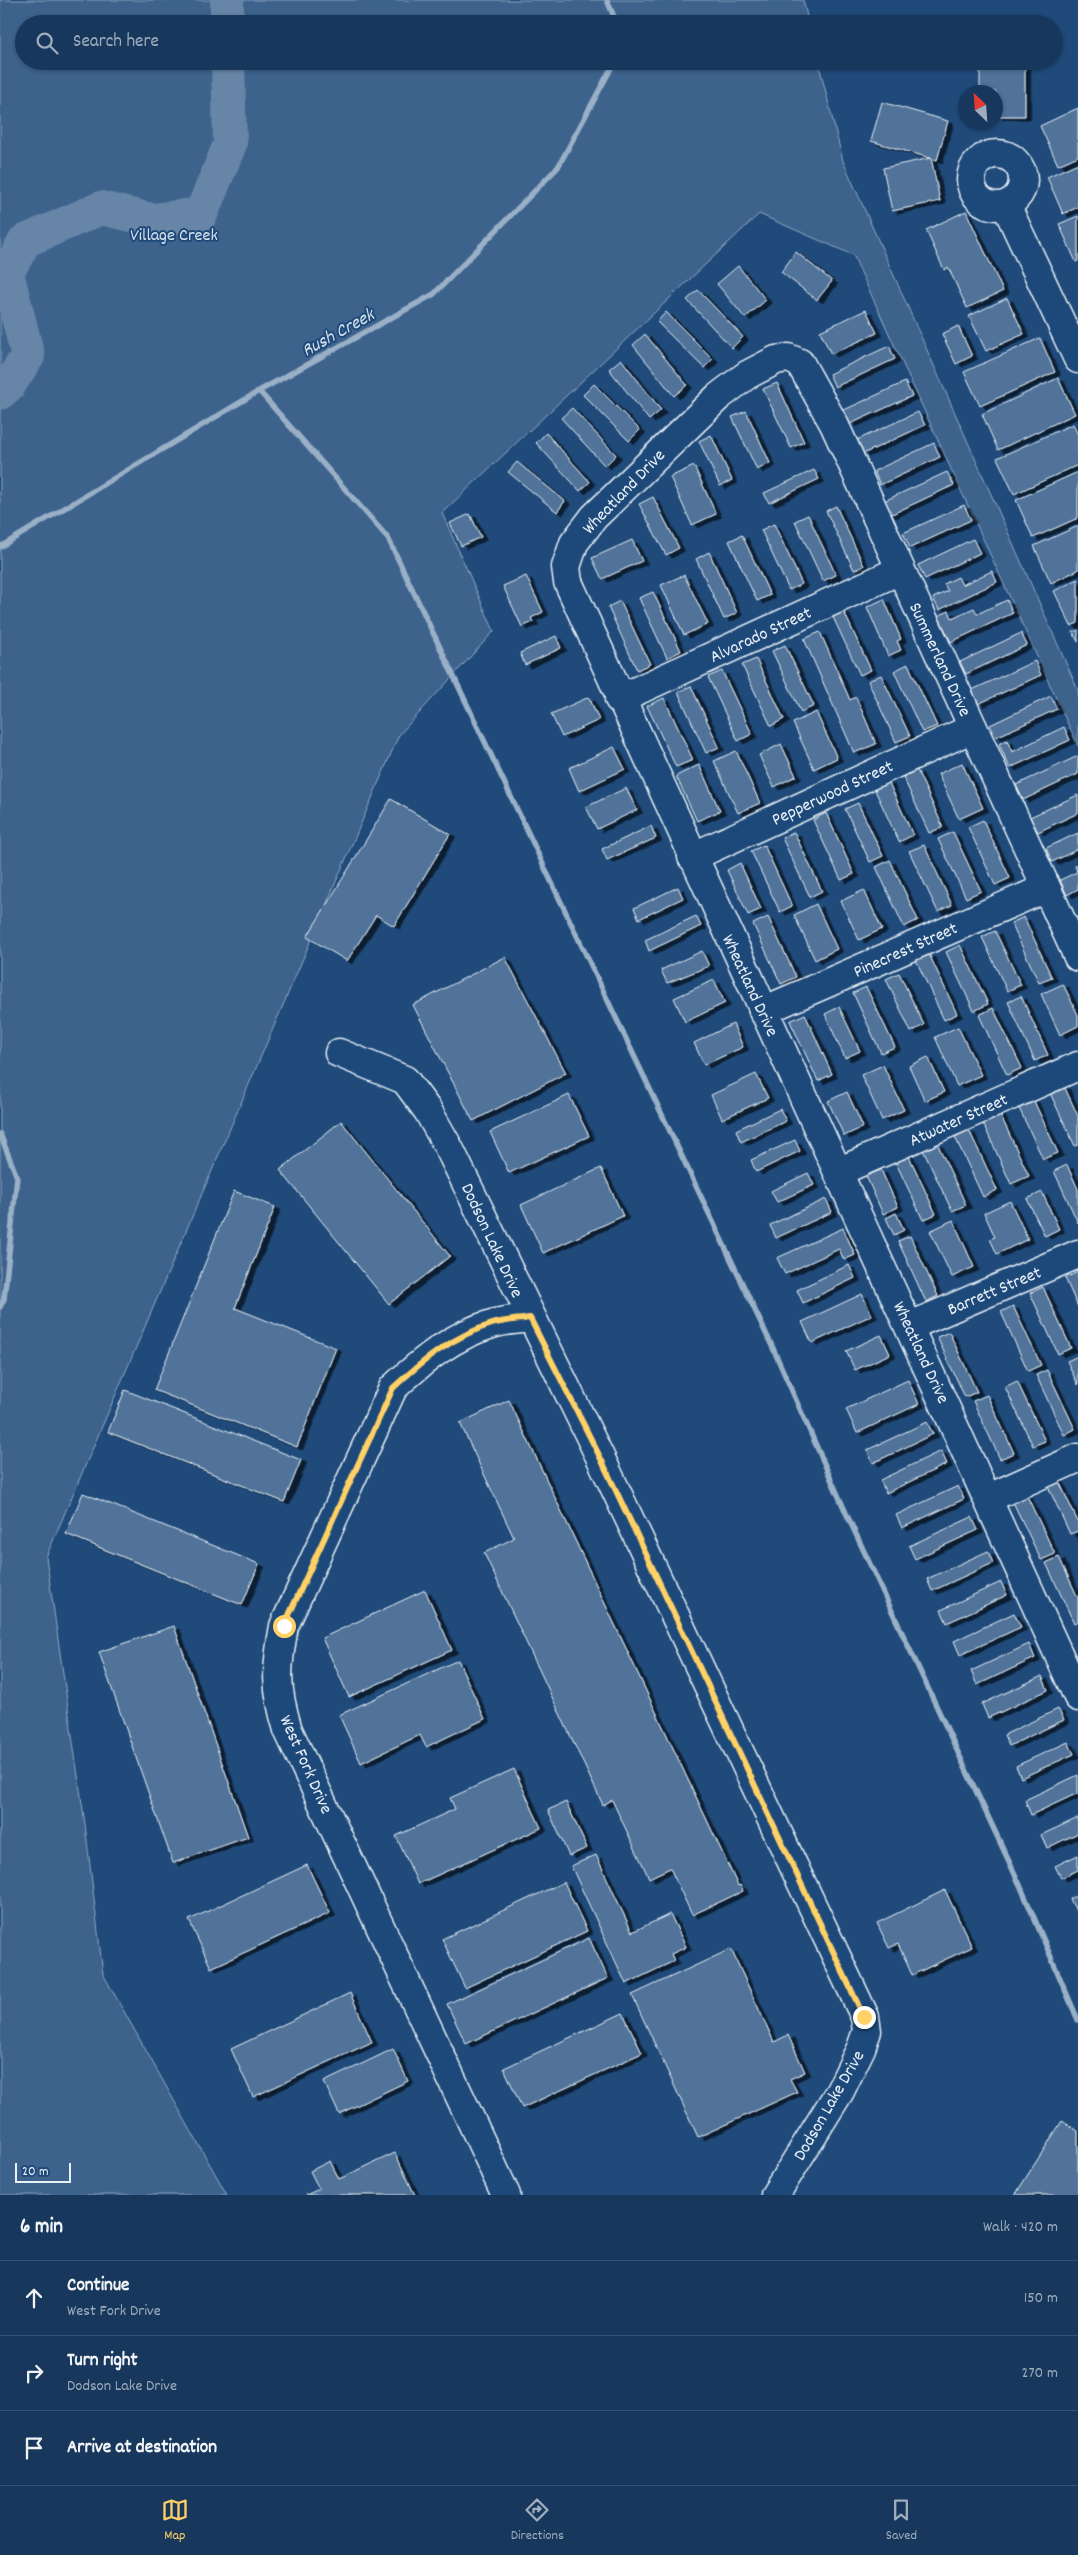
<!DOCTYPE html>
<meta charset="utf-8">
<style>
:root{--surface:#17385c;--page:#244365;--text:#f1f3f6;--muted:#9eacbb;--line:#365272;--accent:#ffd166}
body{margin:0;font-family:Dekko,sans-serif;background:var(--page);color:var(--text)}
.compass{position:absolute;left:958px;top:85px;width:45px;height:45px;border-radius:50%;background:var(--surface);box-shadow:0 1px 4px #0004;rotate:335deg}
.scale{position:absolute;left:15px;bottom:12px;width:56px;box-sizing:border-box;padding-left:5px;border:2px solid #e8f1f8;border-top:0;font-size:14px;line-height:18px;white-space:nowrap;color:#e8f1f8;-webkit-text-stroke:4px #1f4a7a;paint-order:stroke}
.stop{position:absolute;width:15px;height:15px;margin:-11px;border:4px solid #ffd166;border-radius:50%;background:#fff}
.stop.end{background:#ffd166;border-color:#fff;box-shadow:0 1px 5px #0008}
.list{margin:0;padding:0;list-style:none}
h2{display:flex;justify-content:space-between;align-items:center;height:65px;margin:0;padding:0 20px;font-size:21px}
h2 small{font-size:16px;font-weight:400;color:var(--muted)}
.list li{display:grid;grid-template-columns:32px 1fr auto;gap:15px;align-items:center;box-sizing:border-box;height:75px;padding:0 20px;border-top:1px solid var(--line)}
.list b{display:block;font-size:19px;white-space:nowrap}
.list p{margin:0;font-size:16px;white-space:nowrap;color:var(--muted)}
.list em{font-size:16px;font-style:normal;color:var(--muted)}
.icon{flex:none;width:28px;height:28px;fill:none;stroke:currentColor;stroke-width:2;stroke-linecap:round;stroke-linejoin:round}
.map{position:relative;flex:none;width:1078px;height:2195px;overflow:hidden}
.search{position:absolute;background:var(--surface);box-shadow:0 1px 4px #0004;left:15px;right:15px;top:15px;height:55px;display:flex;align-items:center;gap:12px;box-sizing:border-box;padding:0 18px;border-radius:28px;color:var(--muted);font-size:19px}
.sheet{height:290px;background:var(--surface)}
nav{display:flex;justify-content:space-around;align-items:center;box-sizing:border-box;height:70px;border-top:1px solid var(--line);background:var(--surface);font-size:14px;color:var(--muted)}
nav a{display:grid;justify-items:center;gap:2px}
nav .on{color:var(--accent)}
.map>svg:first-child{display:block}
.green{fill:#3c628c;stroke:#92aac2}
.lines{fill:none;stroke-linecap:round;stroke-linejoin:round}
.stream{stroke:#9ab0c7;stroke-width:5.5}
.river{stroke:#6685a7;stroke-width:34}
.building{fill:#517399;stroke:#e8f1f8;filter:url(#shadow)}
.minor-casing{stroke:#e8f1f8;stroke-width:31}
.minor{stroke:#1f4a7a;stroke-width:28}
.route{stroke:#ffd166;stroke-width:6}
.labels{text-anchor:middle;stroke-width:4;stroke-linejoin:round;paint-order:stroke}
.park-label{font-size:18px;fill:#d7e3ed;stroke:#1f4a7a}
.street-label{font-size:18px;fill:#e8f1f8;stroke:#1f4a7a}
.water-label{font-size:19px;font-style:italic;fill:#d4e1ec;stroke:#1f4a7a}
</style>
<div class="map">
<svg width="1078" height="2195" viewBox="0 0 1078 2195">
<defs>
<filter id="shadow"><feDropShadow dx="5.5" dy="3" stdDeviation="0" flood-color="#0009"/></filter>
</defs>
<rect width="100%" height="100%" fill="#1f4a7a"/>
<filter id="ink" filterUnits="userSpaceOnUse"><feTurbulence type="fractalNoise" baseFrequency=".02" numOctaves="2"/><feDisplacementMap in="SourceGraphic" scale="10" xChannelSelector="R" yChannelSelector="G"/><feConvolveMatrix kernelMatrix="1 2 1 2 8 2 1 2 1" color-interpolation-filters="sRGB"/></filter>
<g filter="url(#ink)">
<polygon class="green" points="0,0 803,0 809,24 24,24 24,61 818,61 843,161 1078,690 1078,746 853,255 759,214 442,513 494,631 399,735 46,1557 85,1824 103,1974 227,2195 0,2195"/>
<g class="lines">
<g class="stream">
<polyline points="607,0 617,24"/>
<polyline points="259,391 388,538 772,1346 847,1515 1020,1885 1078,2020"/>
<polyline points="0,547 259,391 434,294 558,167 615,61"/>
<polyline points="0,1134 17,1177 4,1299 0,1307"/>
</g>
<g class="river">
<polyline points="227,0 227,24"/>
<polyline points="0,393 8,386 28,356 7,273 25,241 101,208 152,220 201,214 230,144 228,61"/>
</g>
</g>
<g class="building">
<polygon points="980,61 1025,61 1025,116 996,116 996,92 980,92"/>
<polygon points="882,102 948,121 937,160 871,141"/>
<polygon points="1078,108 1078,156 1058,165 1040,126"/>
<polygon points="931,158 940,201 892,211 883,168"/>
<polygon points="1078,163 1078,207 1063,214 1047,177"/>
<polygon points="966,211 1003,291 967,308 948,267 944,270 926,230"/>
<polygon points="1078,216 1078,261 1076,262 1059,224"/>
<polygon points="796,252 832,281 817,300 781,272"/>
<polygon points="738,266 766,300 745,318 717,284"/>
<polygon points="698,290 743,337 732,348 687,300"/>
<polygon points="1007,298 1024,334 986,351 969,316"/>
<polygon points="866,310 877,333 831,354 820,331"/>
<polygon points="666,312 713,359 704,368 657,322"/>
<polygon points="958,326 972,356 956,364 942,334"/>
<polygon points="645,334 687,385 674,396 633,345"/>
<polygon points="1040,338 1055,372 980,406 964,372"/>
<polygon points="889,346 895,359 835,387 829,374"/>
<polygon points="621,359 661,410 649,420 609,369"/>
<polygon points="1058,378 1075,414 998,450 982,414"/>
<polygon points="905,382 912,396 850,424 844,410"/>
<polygon points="777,383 804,442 791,448 763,389"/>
<polygon points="594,384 640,430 629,441 583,395"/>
<polygon points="572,408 616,455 605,466 561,418"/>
<polygon points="746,411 770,463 757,470 732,417"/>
<polygon points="918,412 925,425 863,454 857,440"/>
<polygon points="1073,424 1078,435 1078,465 1014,494 997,458"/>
<polygon points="546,433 590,482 580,491 536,443"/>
<polygon points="711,435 732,480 720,486 699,441"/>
<polygon points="934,443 940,457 880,485 874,471"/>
<polygon points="517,462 565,501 557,512 508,472"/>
<polygon points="694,466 716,514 692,525 670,477"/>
<polygon points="814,470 819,479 769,503 764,493"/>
<polygon points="947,472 954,485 890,515 884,501"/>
<polygon points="1078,472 1078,518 1033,538 1016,500"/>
<polygon points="653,497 679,548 666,555 639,504"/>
<polygon points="964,505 971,520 910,548 903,533"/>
<polygon points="836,506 864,566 854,570 826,511"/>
<polygon points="470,514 481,537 461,546 450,523"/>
<polygon points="808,515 836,575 823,581 795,521"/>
<polygon points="774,524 802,584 789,590 761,530"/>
<polygon points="1078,526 1078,570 1051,583 1034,546"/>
<polygon points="742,535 770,595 757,601 729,541"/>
<polygon points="973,539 980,553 925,579 918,565"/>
<polygon points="632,540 642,561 602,579 592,558"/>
<polygon points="709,552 737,613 724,619 696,559"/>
<polygon points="992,571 997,582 939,610 933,598 948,591 944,584 958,577 962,585"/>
<polygon points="684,575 708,624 684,635 661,585"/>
<polygon points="526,576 543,612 531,618 533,622 522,627 503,586"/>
<polygon points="1078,579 1078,623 1071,626 1054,591"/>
<polygon points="653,592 681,651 667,658 639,598"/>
<polygon points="884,599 901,639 897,641 901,650 888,656 867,607"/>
<polygon points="1007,600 1013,613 951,642 938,616 949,611 952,618 974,608 977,614"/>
<polygon points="620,601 650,664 637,670 608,607"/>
<polygon points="843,610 871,670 860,675 832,615"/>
<polygon points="1078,630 1078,642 1073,632"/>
<polygon points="820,632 850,700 856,697 876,744 854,753 804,639"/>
<polygon points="1021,633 1027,645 966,674 960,662"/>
<polygon points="556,636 561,648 525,665 520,653"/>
<polygon points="785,645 814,706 801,712 772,651"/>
<polygon points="756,659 784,719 771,726 742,665"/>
<polygon points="1035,661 1041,675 978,704 972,690"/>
<polygon points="908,664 937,726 922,732 894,671"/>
<polygon points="722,671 752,734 738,741 708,677"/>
<polygon points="881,675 910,736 896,742 868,681"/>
<polygon points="691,686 719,747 706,753 678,692"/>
<polygon points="1051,696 1057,709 996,737 990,725"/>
<polygon points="589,697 599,720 562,737 551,714"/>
<polygon points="664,698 693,760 676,767 647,706"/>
<polygon points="816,712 837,758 814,769 793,723"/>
<polygon points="1064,727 1070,740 1010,768 999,744 1007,740 1012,752"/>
<polygon points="781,744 796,776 774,787 759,755"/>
<polygon points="614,747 625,769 579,791 569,768"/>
<polygon points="736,751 760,803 738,813 714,761"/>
<polygon points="1078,756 1078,774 1023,800 1016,785"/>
<polygon points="962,763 983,808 959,819 938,774"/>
<polygon points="699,765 720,811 697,821 676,776"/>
<polygon points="917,770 943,827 929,833 903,777"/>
<polygon points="888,781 913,835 899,842 874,788"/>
<polygon points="626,788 637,810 597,829 586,807"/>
<polygon points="1078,795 1078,813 1038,832 1030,817"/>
<polygon points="391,799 450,834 394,926 376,915 347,961 307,937"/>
<polygon points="858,803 883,856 870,862 845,809"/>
<polygon points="826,813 854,874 841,880 813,820"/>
<polygon points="983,820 1010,878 995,885 968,827"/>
<polygon points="651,826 656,838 607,860 602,849"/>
<polygon points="794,832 822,891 810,897 782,838"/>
<polygon points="953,832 981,891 966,898 938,839"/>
<polygon points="1078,833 1078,849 1052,862 1046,848"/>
<polygon points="764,845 792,906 780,912 751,851"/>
<polygon points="924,845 952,905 938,912 909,851"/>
<polygon points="890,860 918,920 904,927 876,867"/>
<polygon points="740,863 761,909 748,915 727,870"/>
<polygon points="1078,864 1078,889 1067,895 1060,880 1077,872 1075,866"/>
<polygon points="678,887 683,898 639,919 634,908"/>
<polygon points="864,890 882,929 859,940 841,901"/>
<polygon points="816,904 837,949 815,960 794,915"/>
<polygon points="696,916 701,926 649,951 645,940"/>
<polygon points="768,917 796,977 781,984 753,924"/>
<polygon points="1024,917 1052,978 1039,983 1011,923"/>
<polygon points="995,931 1021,985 1007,991 982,937"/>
<polygon points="960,945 988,1004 974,1011 946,952"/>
<polygon points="702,951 709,966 667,983 661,970"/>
<polygon points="929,954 957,1014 944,1020 916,960"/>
<polygon points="505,957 566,1073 473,1121 413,1005"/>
<polygon points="899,973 924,1025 911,1032 886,979"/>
<polygon points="714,980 725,1003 685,1022 674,998"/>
<polygon points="1063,984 1078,1015 1078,1026 1060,1035 1041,994"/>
<polygon points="866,987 895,1047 881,1053 853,993"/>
<polygon points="1021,996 1048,1055 1035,1061 1008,1002"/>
<polygon points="839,1007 860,1051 845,1058 825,1014"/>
<polygon points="993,1008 1022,1068 1007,1075 979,1015"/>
<polygon points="805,1014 832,1074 818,1081 790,1021"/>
<polygon points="733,1024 743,1047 704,1065 694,1043"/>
<polygon points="958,1027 981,1075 957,1086 935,1037"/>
<polygon points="928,1057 944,1092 925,1101 909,1066"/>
<polygon points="883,1065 904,1110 882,1120 861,1075"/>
<polygon points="756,1074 768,1098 722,1119 711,1095"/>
<polygon points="1064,1086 1078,1116 1078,1145 1075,1146 1050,1093"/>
<polygon points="847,1092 863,1127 844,1136 828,1101"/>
<polygon points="569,1095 589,1136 509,1173 490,1132"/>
<polygon points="1033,1099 1058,1153 1043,1159 1018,1106"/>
<polygon points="780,1109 786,1121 741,1142 736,1130"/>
<polygon points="998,1110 1029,1176 1011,1184 981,1119"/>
<polygon points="341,1121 450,1256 389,1304 280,1170"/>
<polygon points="969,1130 997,1190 983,1197 955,1137"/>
<polygon points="795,1140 800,1151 756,1172 751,1160"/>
<polygon points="937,1143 966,1205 952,1211 923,1150"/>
<polygon points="908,1154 936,1214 923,1220 895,1161"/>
<polygon points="1067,1165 1078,1189 1078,1223 1054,1171"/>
<polygon points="601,1168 623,1216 543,1253 521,1205"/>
<polygon points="881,1170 898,1207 883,1214 866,1176"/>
<polygon points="808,1173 814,1185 777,1202 771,1191"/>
<polygon points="234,1191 275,1207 235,1308 336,1348 297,1447 154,1390"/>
<polygon points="1042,1192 1059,1229 1045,1236 1027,1199"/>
<polygon points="826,1199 832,1212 776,1238 770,1225"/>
<polygon points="1010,1201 1028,1239 997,1254 990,1239 995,1237 984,1213"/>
<polygon points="896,1213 904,1230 894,1235 886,1218"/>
<polygon points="953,1220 974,1267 952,1277 930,1231"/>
<polygon points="843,1228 855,1255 844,1260 839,1249 785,1274 777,1258"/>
<polygon points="910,1236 938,1296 926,1302 898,1241"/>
<polygon points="849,1265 855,1278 803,1303 797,1290"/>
<polygon points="1078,1272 1078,1307 1065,1278"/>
<polygon points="1043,1287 1071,1348 1058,1354 1030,1293"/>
<polygon points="862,1294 872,1315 812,1343 802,1322"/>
<polygon points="1013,1306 1041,1365 1028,1371 1001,1312"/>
<polygon points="949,1332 977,1392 965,1397 937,1337"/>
<polygon points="881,1335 890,1354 855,1370 846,1351"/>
<polygon points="1078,1356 1078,1385 1067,1361"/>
<polygon points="1047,1370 1075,1429 1064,1435 1036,1375"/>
<polygon points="908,1380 919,1404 857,1433 846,1409"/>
<polygon points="1017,1381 1045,1441 1033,1446 1005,1387"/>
<polygon points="125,1390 301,1460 284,1502 108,1432"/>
<polygon points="987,1395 1014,1453 1000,1459 973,1401"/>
<polygon points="509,1400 738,1886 740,1885 743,1891 692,1915 670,1868 649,1878 612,1800 603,1805 484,1553 514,1538 460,1423"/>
<polygon points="927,1422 933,1434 873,1463 867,1450"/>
<polygon points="941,1451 947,1464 886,1493 880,1480"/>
<polygon points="1057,1477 1078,1522 1078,1531 1070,1534 1046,1482"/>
<polygon points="958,1486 964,1499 902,1528 896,1515"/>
<polygon points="83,1493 259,1564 242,1605 66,1534"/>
<polygon points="1026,1494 1055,1554 1041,1560 1012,1500"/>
<polygon points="972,1517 978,1530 915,1559 909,1546"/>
<polygon points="988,1551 993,1563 932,1591 927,1579"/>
<polygon points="1059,1557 1078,1598 1078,1621 1074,1623 1046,1563"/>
<polygon points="1001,1582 1007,1595 947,1623 941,1610"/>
<polygon points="425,1590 452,1650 349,1697 322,1638"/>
<polygon points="1014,1613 1021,1627 960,1655 954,1641"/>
<polygon points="174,1626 248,1837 173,1863 99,1652"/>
<polygon points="1029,1644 1035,1658 977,1685 971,1671"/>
<polygon points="458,1660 485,1719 426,1747 420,1735 361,1763 339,1715"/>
<polygon points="1042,1676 1048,1690 988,1718 982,1704"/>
<polygon points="1058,1709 1064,1720 1009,1746 1004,1735"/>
<polygon points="1068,1742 1074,1754 1021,1778 1016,1766"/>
<polygon points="514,1769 541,1828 418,1884 396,1836 455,1809 450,1798"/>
<polygon points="1078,1775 1078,1793 1031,1815 1025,1800"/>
<polygon points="566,1802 587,1848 569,1856 548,1810"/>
<polygon points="1078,1818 1078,1833 1047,1848 1041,1835"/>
<polygon points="596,1855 632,1932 670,1914 686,1947 671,1954 674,1961 626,1984 571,1866"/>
<polygon points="1078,1855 1078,1870 1061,1878 1055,1866"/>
<polygon points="307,1865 330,1913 211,1968 189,1920"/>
<polygon points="564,1882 587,1931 465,1988 442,1939"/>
<polygon points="945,1890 972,1947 912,1975 898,1944 889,1948 877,1923"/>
<polygon points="1078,1895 1078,1915 1070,1899"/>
<polygon points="589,1938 608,1978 466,2044 447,2004"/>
<polygon points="731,1949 774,2042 788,2035 805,2072 790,2079 797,2092 698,2137 632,1995"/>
<polygon points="350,1993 372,2042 253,2097 231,2049"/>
<polygon points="623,2013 642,2053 522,2108 504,2068"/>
<polygon points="393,2049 408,2081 339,2114 324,2082"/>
<polygon points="1062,2121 1078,2131 1078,2195 1015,2195"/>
<polygon points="395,2153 415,2195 306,2195 319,2189 310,2171 330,2161 339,2179"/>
</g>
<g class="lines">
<g class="minor-casing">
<g id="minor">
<circle cx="997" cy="180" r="26"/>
<polyline points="1006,205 1078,359"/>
<polyline points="619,699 900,570"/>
<polyline points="692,857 973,728"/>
<polyline points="1078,957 834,424 800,363 788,358 776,360 747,375 718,397 594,517 574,543 566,567 568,582 1078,1697"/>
<polyline points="763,1011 1046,888"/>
<polyline points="339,1053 405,1080 428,1111 450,1150 602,1461 865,2017 867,2031 861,2048 840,2091 775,2195"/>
<polyline points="838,1172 1078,1066"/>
<polyline points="910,1326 1078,1254"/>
<polyline points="989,1498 1078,1458"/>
<path d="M506 2195 288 1730C275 1687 276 1670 284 1626L393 1388C422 1361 453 1335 492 1324 504 1320 518 1320 530 1318"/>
</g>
</g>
<use href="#minor" class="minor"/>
</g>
</g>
<g class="lines" filter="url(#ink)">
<path class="route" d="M284 1626 393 1388C422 1361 453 1336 492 1324 504 1320 518 1320 530 1318L602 1461 864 2017"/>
</g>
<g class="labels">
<g class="park-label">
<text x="174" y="240">Village Creek</text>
</g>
<g class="street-label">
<text transform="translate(623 491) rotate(-46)" y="6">Wheatland Drive</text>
<text transform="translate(760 634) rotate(-25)" y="6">Alvarado Street</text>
<text transform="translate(941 659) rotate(65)" y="6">Summerland Drive</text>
<text transform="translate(832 792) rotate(-25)" y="6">Pepperwood Street</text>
<text transform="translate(905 949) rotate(-24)" y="6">Pinecrest Street</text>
<text transform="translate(751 985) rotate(65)" y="6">Wheatland Drive</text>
<text transform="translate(958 1119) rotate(-24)" y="6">Atwater Street</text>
<text transform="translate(493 1240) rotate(65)" y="6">Dodson Lake Drive</text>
<text transform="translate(994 1290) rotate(-23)" y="6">Barrett Street</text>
<text transform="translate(922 1352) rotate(65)" y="6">Wheatland Drive</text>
<text transform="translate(307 1764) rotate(66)" y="6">West Fork Drive</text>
<text transform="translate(828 2105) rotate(-60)" y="6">Dodson Lake Drive</text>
</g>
<g class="water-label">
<text transform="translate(337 331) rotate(-29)" y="7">Rush Creek</text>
</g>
</g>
</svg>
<svg class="compass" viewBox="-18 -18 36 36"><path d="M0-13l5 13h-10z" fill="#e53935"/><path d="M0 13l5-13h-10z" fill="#9eacbb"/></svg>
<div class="scale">20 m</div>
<div class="stop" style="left:284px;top:1626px"></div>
<div class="stop end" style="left:864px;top:2017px"></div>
<div class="search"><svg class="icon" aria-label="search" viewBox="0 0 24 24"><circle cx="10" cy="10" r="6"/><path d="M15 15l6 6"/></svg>Search here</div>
</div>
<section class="sheet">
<h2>6 min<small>Walk · 420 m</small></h2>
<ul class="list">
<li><svg class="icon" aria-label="ahead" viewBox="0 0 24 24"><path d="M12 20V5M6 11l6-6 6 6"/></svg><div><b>Continue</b><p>West Fork Drive</p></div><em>150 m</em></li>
<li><svg class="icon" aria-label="right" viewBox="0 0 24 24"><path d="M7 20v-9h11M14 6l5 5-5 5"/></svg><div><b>Turn right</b><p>Dodson Lake Drive</p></div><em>270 m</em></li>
<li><svg class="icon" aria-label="arrive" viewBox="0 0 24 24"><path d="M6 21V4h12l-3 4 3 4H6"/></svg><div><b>Arrive at destination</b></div></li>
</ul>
</section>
<nav>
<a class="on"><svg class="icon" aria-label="map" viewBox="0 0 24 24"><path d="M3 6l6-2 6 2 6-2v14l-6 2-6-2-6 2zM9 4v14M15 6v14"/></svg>Map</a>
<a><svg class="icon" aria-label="directions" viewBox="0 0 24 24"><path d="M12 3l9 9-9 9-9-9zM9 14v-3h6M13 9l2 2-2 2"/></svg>Directions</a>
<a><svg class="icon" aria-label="saved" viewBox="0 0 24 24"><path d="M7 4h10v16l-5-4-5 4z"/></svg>Saved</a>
</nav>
